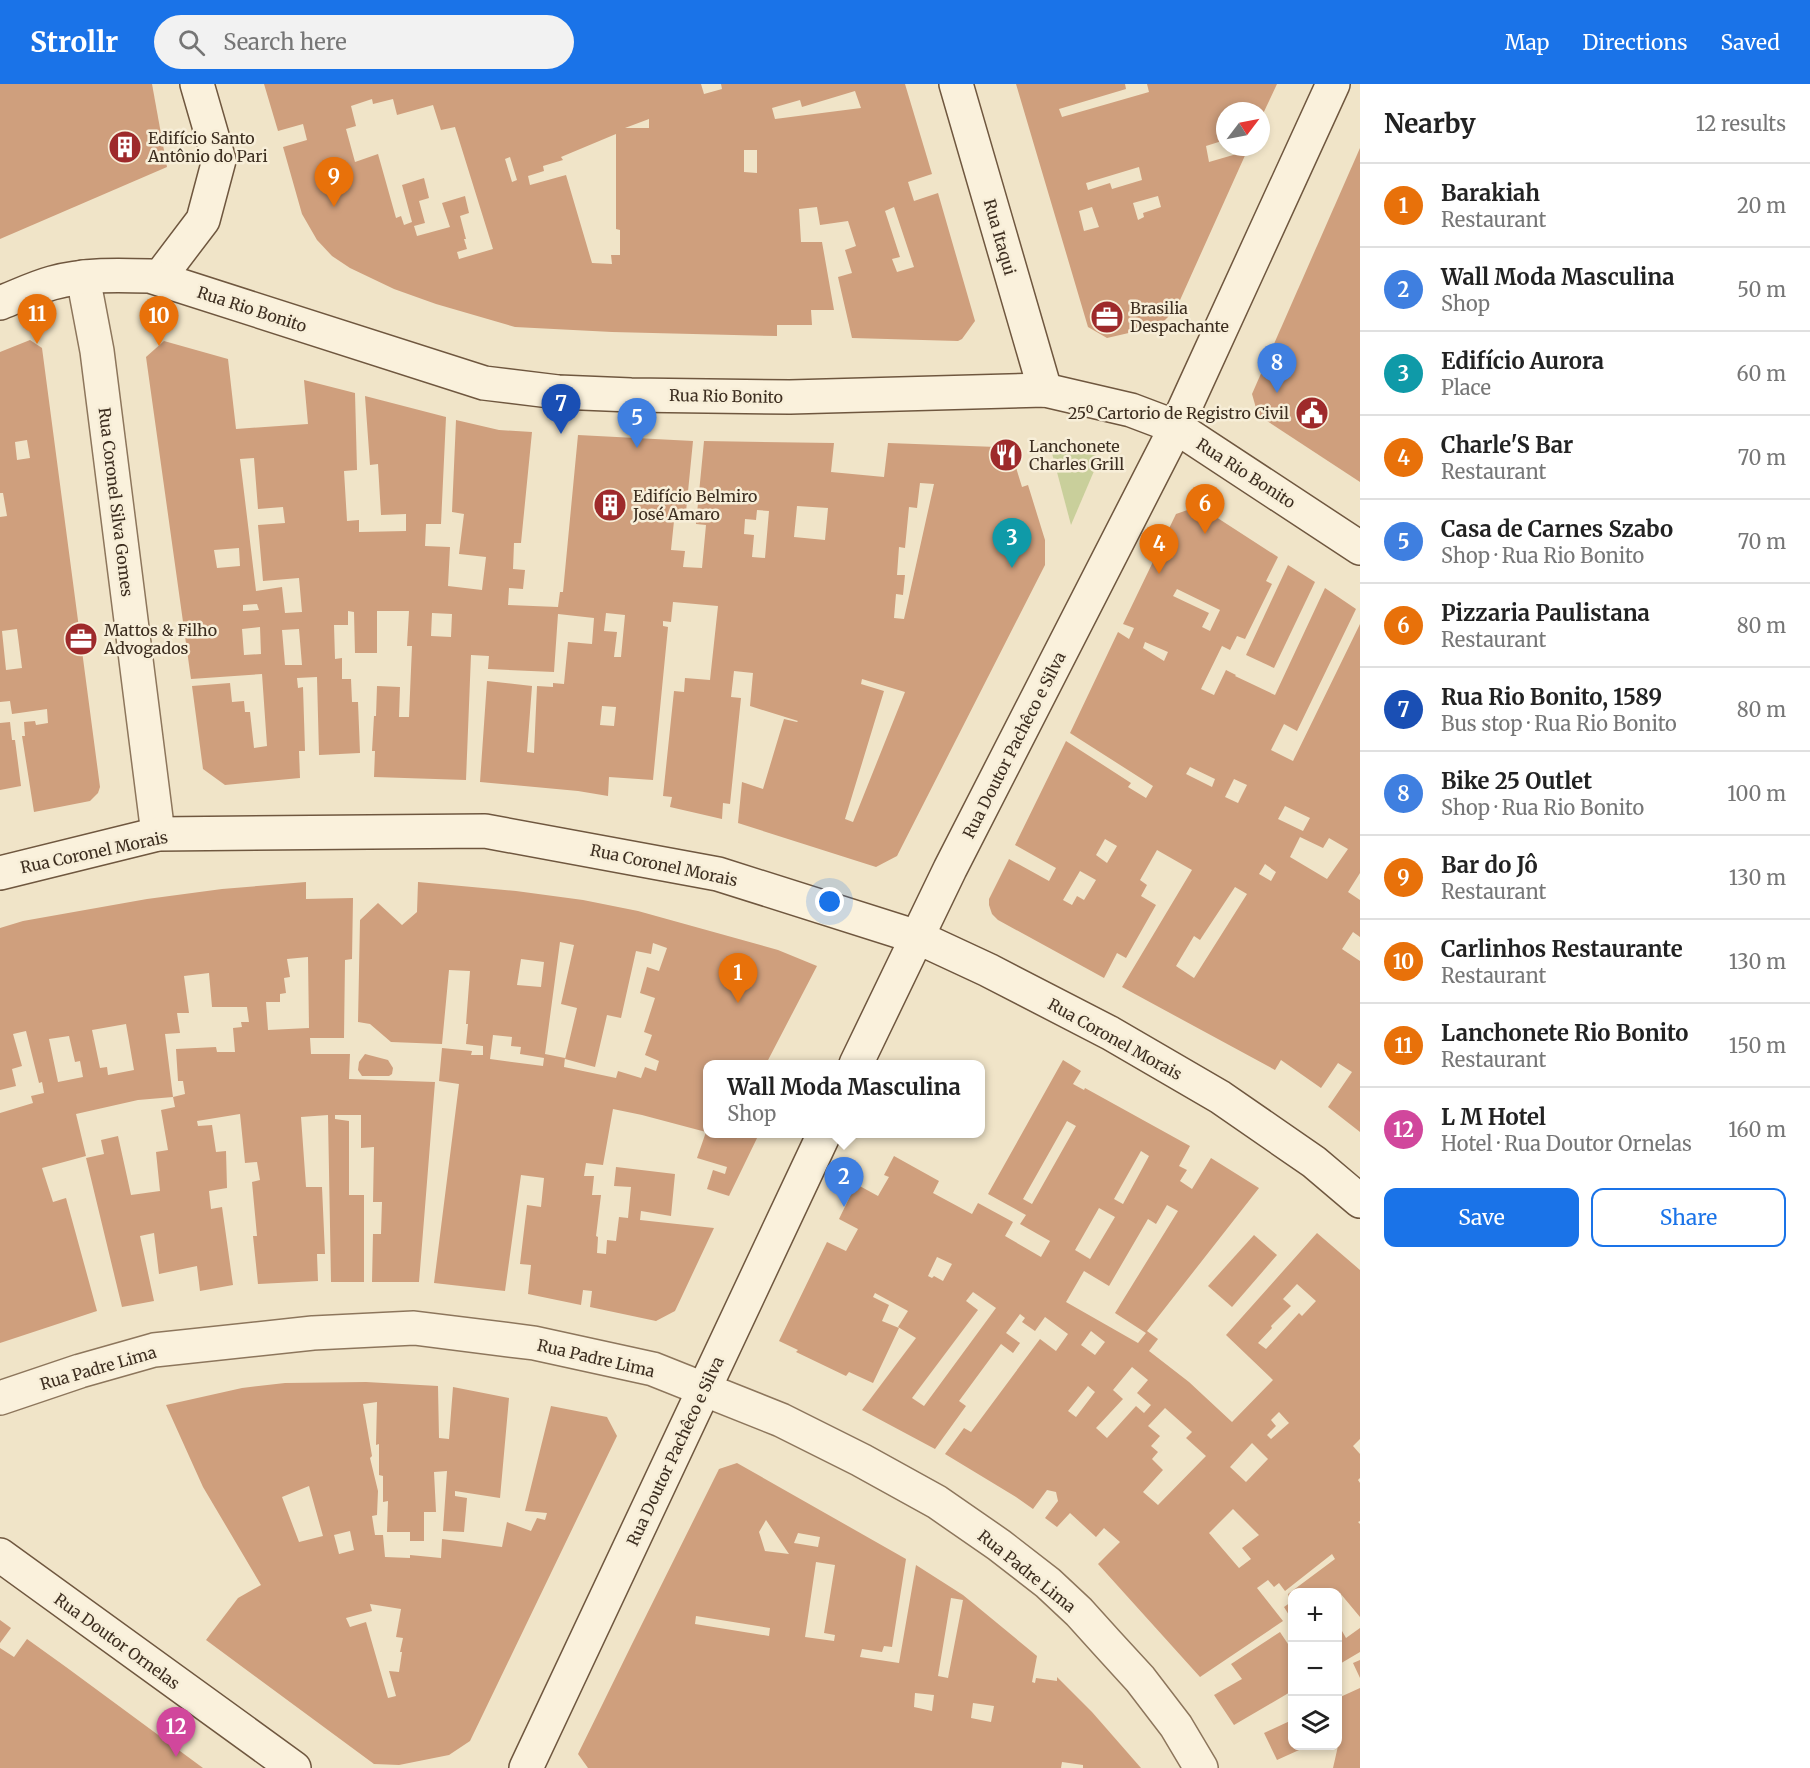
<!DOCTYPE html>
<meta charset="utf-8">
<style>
:root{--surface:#fff;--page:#f2f2f2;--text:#222;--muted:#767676;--line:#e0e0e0;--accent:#1a73e8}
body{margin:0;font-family:Merriweather,serif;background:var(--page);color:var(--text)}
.controls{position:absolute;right:18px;bottom:18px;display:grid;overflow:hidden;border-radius:12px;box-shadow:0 3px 9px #0003}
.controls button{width:54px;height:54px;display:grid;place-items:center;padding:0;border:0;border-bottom:2px solid var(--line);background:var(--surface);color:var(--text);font:30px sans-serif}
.compass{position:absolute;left:1216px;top:18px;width:54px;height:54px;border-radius:50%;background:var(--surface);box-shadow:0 3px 9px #0003;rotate:58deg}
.you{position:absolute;left:830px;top:818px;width:21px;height:21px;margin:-15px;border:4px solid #fff;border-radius:50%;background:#1a73e8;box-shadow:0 0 0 9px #1a73e833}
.badge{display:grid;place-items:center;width:39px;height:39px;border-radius:50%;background:var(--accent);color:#fff;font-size:20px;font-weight:700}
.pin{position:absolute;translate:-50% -50px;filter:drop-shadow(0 2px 3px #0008)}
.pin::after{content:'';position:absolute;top:32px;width:21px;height:18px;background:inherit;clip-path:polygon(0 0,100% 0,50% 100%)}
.popup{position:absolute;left:703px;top:976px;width:282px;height:78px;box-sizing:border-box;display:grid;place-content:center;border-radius:12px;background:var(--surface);filter:drop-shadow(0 2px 4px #0005);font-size:20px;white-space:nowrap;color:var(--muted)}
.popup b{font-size:22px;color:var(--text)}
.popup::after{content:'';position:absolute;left:50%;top:100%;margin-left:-12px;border:12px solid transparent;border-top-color:var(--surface)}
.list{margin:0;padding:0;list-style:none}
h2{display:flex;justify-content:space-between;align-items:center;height:78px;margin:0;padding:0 24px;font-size:26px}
h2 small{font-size:20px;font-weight:400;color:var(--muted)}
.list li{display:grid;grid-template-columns:39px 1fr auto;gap:18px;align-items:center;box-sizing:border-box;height:84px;padding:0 24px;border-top:2px solid var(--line)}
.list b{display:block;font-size:22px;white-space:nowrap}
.list p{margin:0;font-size:20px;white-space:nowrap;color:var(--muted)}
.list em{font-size:20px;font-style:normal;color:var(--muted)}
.actions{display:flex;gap:12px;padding:18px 24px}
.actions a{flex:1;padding:14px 0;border:2px solid var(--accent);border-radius:12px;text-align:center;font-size:21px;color:var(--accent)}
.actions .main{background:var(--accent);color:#fff}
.icon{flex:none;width:33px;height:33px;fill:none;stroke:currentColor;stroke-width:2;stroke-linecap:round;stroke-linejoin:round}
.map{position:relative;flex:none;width:1360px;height:1684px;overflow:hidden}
header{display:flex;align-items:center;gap:36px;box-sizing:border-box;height:84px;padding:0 30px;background:var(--accent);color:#fff}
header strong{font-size:28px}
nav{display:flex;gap:33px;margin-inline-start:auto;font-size:21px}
.search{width:420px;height:54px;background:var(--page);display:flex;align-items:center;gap:15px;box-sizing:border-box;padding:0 21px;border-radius:33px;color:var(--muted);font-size:22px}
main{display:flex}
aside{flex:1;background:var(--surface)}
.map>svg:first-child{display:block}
.green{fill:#c9cf9b}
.building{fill:#cf9f7d;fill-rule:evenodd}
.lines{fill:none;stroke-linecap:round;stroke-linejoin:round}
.street-casing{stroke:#8d765c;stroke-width:36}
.secondary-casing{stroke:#6f573f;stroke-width:36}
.street{stroke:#faf1dc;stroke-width:33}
.secondary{stroke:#faf1dc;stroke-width:33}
.labels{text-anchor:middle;stroke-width:5;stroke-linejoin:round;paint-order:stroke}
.poi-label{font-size:16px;fill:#3d2e20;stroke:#f7eed8;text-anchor:start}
.street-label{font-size:16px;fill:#3d2e20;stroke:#f7eed8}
</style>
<header>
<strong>Strollr</strong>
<div class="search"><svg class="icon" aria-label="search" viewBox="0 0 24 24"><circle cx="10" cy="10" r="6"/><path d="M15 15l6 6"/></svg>Search here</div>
<nav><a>Map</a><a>Directions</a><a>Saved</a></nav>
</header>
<main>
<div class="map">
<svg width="1360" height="1684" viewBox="0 0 1360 1684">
<rect width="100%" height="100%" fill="#f0e4c8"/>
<polygon class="green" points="1049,358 1100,373 1071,441"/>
<g class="building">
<polygon points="0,0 152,0 167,83 0,155"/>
<path d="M264 0H701L704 10 722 5 721 0H905L932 90 908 98 914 117 938 109 975 237 962 255 958 257 852 254 838 193 852 189 845 166 856 162 848 137 820 141 817 123 799 125 801 158H822L834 226H811L812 241H777V252L612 248 515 243 436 220 394 205 350 184 332 172 317 156 302 130 283 63 307 56 303 40 278 47ZM855 7 861 24 775 35 772 24 800 16 802 23ZM372 15 373 20 393 15 397 31 433 21 441 46 455 43 493 165 459 175 457 168 467 165 464 155H466L460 132 469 129 465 112 442 119 450 143 417 152 414 142 425 139 419 117 429 114 424 94 402 101 412 138 404 141 401 132 396 134 378 70 355 78 346 45 356 42 351 22ZM649 35V44H625ZM616 50V145L620 146V171H611L612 180 592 179 566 91 530 101 528 92 544 87 543 82 563 76 561 73ZM744 66H757V89L744 88ZM510 73 517 96 512 98 505 75ZM894 123 914 183 897 188 892 175 900 173 885 127Z"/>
<path d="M1016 0H1125L1126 5 1059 25 1062 33 1149 8 1147 0H1277L1261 34V27H1225V56L1206 62 1209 78 1247 67 1176 225 1159 242 1107 254 1088 243ZM1139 83 1142 96 1112 105 1110 99 1088 106 1086 99ZM1158 112 1161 123 1143 129 1144 133 1138 136 1133 119ZM1092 123 1099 143 1084 147 1079 127Z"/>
<polygon points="1360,64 1360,398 1258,331 1252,310"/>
<path d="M30 256 42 264 100 703 98 709 90 717 34 728 22 652H25L24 638 35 637 36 641 48 639 47 625 12 630 10 617 0 618V433L7 432 3 409H0V268ZM27 356 30 374 17 376 15 358ZM17 545 22 584 6 586 2 547Z"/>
<path d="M164 257 228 275 236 345 308 340 304 296 355 309 357 386 344 387 347 437 359 436V448L406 447V430L381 431 378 380 370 381 365 312 446 333 441 440H426L425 462 450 463 448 502 482 506 486 473 459 470 464 430 452 428 456 336 499 346 532 348 521 459H514L513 485 525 486 523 505 509 504 508 521 558 523 560 508H563L578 351 693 357 685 438 674 437 671 466 685 467 683 483 702 484 706 441 696 440 704 357 834 359 831 388 884 393 888 359 997 363 1014 377 1022 403 1028 401 1045 456V481L897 772 876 783 738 739 742 698 763 705 784 635 797 638 798 637 750 622 753 589 734 587 731 613 741 614 730 720 723 719 722 735 670 723 672 713 663 712 674 607 684 608 685 594 710 596 718 522 673 518 671 538 663 537V542L668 543 653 696 609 693 608 712 578 707 480 698 487 597 532 602 527 668 534 669 537 602 553 603V599L564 600 568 558 592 560 594 534 558 530 554 588 488 585 489 572 471 571 466 696 374 693 375 667H372L374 632H376L377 602 400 603 399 633H409L412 562H407L409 527H377V569H355L354 528 348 527V541H334L335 575 342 574V595H351L352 618H358L360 669 319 671 317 593 297 594 298 604 303 603 305 667H299L300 694 225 701 203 685 192 602 230 599 232 618 244 617 245 628H250L254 664 267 662 262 590 191 595 146 273ZM254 374 258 425 283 423 285 439 258 441 263 497 299 494 302 528 285 529 282 503 256 507 240 375ZM920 399 934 400 904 535 894 534 896 510 903 511 905 491H897L899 463 905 464 909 423 917 424ZM797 422 828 424 825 456 794 453ZM757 426 769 427 765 474 752 473 754 451 744 450 745 435 756 436ZM239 464 240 482 217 484 214 466ZM257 520 259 526 243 527V521ZM432 529 452 530 451 553 431 552ZM606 529 625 531 621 573H614L617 548 604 547ZM260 543 261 570 244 571 242 545ZM299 545 302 581H285L282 546ZM862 595 905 608 853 738 845 735 884 607 861 600ZM602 622 616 623 614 642 600 641Z"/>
<path d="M1199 422 1278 473 1266 497 1272 500 1245 555 1237 552 1230 566 1222 562 1201 605 1214 611 1226 586 1236 591 1235 592 1275 611 1325 504 1356 525 1297 647 1284 640 1271 666 1293 677 1360 540V789L1348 808 1360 816V853L1353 848 1342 865 1360 877V1048L1328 1023 1352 988 1338 979 1321 1004 1281 976 1275 986 1122 903 1192 786 1157 766 1140 796 1147 801 1141 812 1156 821 1126 874 1117 869 1104 894 998 836 992 830 989 821V815L1009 775 1049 797 1056 784 1015 761 1066 657 1131 699 1128 703 1146 714 1153 702 1070 649 1118 548 1129 555 1134 544 1123 540 1176 430ZM1177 505 1220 526 1210 547 1202 543 1209 529 1173 512ZM1145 558 1168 568 1164 577 1143 564ZM1190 683 1215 695 1212 703 1186 690ZM1234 695 1247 701 1238 719 1225 713ZM1285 722 1310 734 1303 747 1278 735ZM1300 753 1323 764 1329 754 1348 765 1327 795 1290 773ZM1105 755 1117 762 1107 779 1096 771ZM1265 780 1276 788 1271 797 1259 790ZM1080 787 1096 796 1084 816 1077 812 1072 821 1063 816ZM1235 803 1247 810 1194 894 1176 882 1194 852 1200 856Z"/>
<polygon points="1288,481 1315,498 1274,584 1246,571"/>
<polygon points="10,638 12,656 15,656 21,702 0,706 0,639"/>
<path d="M306 798V815L353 814 352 875 345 876 344 954H310L311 970H350L349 995 435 998 419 1198H372L373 1150H381L382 1118H373L374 1063 361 1064V1031H335V1035L349 1037V1111H364V1198H331L328 1031 301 1033 306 1103H322L325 1170H317L318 1197 258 1200 253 1152H257L252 1098 260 1096 257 1078 245 1079 240 1030 197 1037 198 1042 212 1041 216 1068 226 1067 227 1104 209 1107 211 1125 222 1123 233 1201 200 1207 197 1182 159 1190 154 1149 140 1152 154 1217 122 1223 86 1074 104 1070 101 1056 118 1052 131 1111 160 1107 156 1068 168 1066 161 1026 175 1023 173 1013 185 1010 183 997H178L176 965 216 963 217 968H235L233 944 242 943 241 938H249L247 923H212L209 889 184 892 189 929H177L180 949 165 950 173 1013 138 1016 76 1030 86 1072 42 1084 53 1118 66 1114 97 1227 0 1259V1029L33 1019 31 1012 44 1009 42 998 39 999 26 947 13 950 22 982 12 985 16 1002 0 1006V844L23 837 147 815 222 805ZM308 873 309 944 268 946 266 918H280V910L286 909 284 894 290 893 287 875ZM126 940 134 986 108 991 107 983 100 984 92 946ZM69 952 75 978 80 977 83 993 58 998 49 955Z"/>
<path d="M418 798 516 807 583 816 638 827 778 866 817 882 766 980H708V1050H759L729 1112 707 1105 713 1086 725 1090 727 1083 697 1074 706 1048 642 1031 613 1025 603 1081 586 1079 584 1092H594L592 1111H601L596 1152 598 1153 597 1169 606 1170 607 1156 616 1157 619 1133 628 1134 631 1103 614 1102 616 1083 675 1090 671 1132 641 1127 640 1136 714 1144 675 1227 656 1237 590 1223 592 1207 583 1206 581 1221 528 1210 531 1181 520 1180 527 1121 541 1123 544 1094 521 1091 505 1207 434 1199 459 1000 439 997 442 964 472 967 471 971H483V962L466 960 468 940H466L470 887 449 886 442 960 391 958 370 940 358 938 360 836 378 819 402 841 417 828ZM560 858 574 861 561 920 577 924 565 975 595 983 607 931 621 934 636 867 651 870 653 859 667 864 659 887 647 883 640 909 655 914 644 948 652 951 645 971 659 977 656 987 645 983 641 994 618 987 616 994 564 983 565 974 545 970ZM521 875 544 878 541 903 517 901ZM493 951 512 953 511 962 521 963 520 970 544 974 543 982 490 975Z"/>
<polygon points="365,970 388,976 393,984 392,990 389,992 362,992 358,986 359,978"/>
<path d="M1063 976 1081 987 1073 1000 1084 1006 1085 1004 1190 1062 1179 1082 1187 1086 1180 1097 1192 1105 1211 1074 1259 1104 1147 1247 1158 1255 1149 1267 1189 1298 1232 1338 1273 1296 1226 1251 1317 1149 1360 1186V1355L1353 1362 1360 1370V1394L1358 1396 1360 1399V1437L1358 1438 1360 1440V1533L1340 1509 1338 1511V1508H1292V1536L1284 1523 1291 1518 1288 1510 1335 1475 1332 1470 1285 1507 1279 1499 1274 1503 1268 1496 1257 1504 1283 1537 1200 1593 1098 1480 1120 1458 1104 1444 1096 1453 1070 1429 1057 1443 1045 1434 1058 1417 1056 1408 1047 1406 1033 1425 1016 1413 945 1370 964 1344 971 1348 1040 1255 1056 1267 1068 1250 1045 1233 1035 1247 1022 1238 1025 1234 1020 1230 1006 1249 1020 1259 1013 1269 1001 1260 959 1317 966 1322 935 1365 862 1326 916 1254 898 1243 908 1227 875 1209 873 1213 889 1221 882 1237 899 1244 873 1299 849 1288 846 1292 796 1268 798 1266 779 1257 827 1158 846 1167 858 1145 839 1135 856 1100 878 1112 889 1093 884 1091 894 1072 939 1097 933 1109 972 1130 978 1119 1013 1138 1005 1152 1041 1173 1050 1157 1020 1140 1026 1131 988 1110ZM1067 1037 1076 1042 1032 1120 1023 1115ZM1141 1067 1149 1072 1123 1120 1114 1115ZM1167 1121 1178 1127 1115 1229 1146 1249 1138 1259 1066 1218 1084 1187 1109 1202 1148 1135 1156 1140ZM1099 1124 1115 1133 1090 1175 1075 1166ZM937 1173 952 1180 943 1197 934 1192 932 1194 928 1192ZM1297 1200 1316 1217 1302 1232 1299 1229 1266 1265 1258 1259 1272 1244 1271 1242 1291 1222 1283 1215ZM973 1208 996 1224 924 1322 912 1314 978 1226 966 1217ZM1091 1247 1105 1258 1095 1271 1081 1261ZM1132 1283 1148 1296 1137 1309 1151 1321 1144 1329 1136 1322 1107 1354 1096 1344 1123 1315 1113 1306ZM1088 1302 1095 1308 1076 1333 1068 1327ZM1165 1324 1192 1348 1186 1354 1206 1372 1158 1421 1143 1408 1163 1386 1152 1375 1158 1368 1151 1362 1160 1352 1148 1342ZM1279 1328 1289 1339 1271 1355 1267 1351 1276 1342 1271 1336ZM1252 1359 1268 1375 1246 1398 1230 1383ZM1233 1425 1259 1451 1242 1464 1251 1475 1239 1484 1209 1449Z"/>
<polygon points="1254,1151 1277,1171 1232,1223 1208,1202"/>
<path d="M366 1298 438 1302 439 1354 449 1355 453 1303 509 1314 500 1414 455 1407V1412L467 1414 464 1448 443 1447 447 1387 434 1388 436 1428H424V1457H410V1448H387L388 1417 383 1418V1392L379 1391V1360L376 1361 377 1318 363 1320 372 1372 370 1374 378 1407 377 1431 372 1432 375 1451H383L385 1473 410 1474V1471L441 1474 442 1455 502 1463 507 1438 531 1447 537 1434 545 1436 547 1429 525 1427 551 1322 607 1333 617 1352 470 1657 449 1671 399 1681 374 1680 206 1556 238 1514 261 1501 203 1403 166 1321 242 1304 285 1299ZM309 1402 323 1452 299 1458 282 1413ZM350 1447 354 1466 339 1470 334 1451ZM370 1520 401 1525 396 1553 403 1554 400 1568H402L399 1588 389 1587 396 1612 388 1614 366 1538 350 1543 346 1534 372 1527Z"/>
<path d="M737 1379 906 1475 892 1563 884 1562 882 1568 862 1565 860 1573 899 1579 916 1481 963 1511 1037 1572 1032 1598 1035 1599 1036 1594 1057 1597V1593L1092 1628 1141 1684H1083V1681L1062 1678 1061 1684H588L578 1670 631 1562 719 1385ZM766 1436 789 1470 765 1467 759 1448ZM798 1449 820 1453 818 1463 794 1459ZM816 1478 835 1481 824 1549 835 1551 834 1557 805 1553ZM951 1514 963 1516 948 1594 938 1592ZM696 1532 770 1544 769 1552 695 1540ZM915 1609 934 1611 932 1627 914 1623ZM973 1619 994 1622 991 1638 971 1634Z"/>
<polygon points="0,1536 11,1544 0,1559"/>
<polygon points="1360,1544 1360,1568 1338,1581 1338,1550 1342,1547 1346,1554"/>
<polygon points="1280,1548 1292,1566 1292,1607 1234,1641 1214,1611 1242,1595 1231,1580"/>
<polygon points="27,1555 66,1583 203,1684 0,1684 0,1564 14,1573"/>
<polygon points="1360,1576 1360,1594 1353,1579"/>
<polygon points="1360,1604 1360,1684 1333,1684 1338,1662 1338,1614"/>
<polygon points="1292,1636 1292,1662 1308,1662 1277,1676 1264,1649"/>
</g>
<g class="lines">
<g class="street-casing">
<g id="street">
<polyline points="83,193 97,267 158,750"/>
<polyline points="0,1314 80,1287 154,1266 313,1249 414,1244 534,1259 653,1285 781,1336 861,1376 937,1418 999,1461 1048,1499 1079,1528 1107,1559 1140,1595 1176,1642 1201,1684"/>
</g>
</g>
<g class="secondary-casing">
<g id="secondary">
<polyline points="956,0 1045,306"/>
<polyline points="159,194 203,136 219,76 197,0"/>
<path d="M0 219C18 212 34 204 52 199 84 190 118 191 150 192L484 299 558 308 631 311 790 313 1045 306 1131 326 1176 343 1360 464"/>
<polyline points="0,789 158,750 485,747 718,790 917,853 988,886 1110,949 1220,1013 1314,1078 1360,1117"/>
<polyline points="856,980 950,785 1176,343 1333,0"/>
<polyline points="0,1471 294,1684"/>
<polyline points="526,1684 824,1050"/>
</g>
</g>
<use href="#street" class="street"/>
<use href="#secondary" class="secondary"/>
</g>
<defs>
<g id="building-disc" transform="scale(1.725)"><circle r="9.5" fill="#9e2a2b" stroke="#f7eed8"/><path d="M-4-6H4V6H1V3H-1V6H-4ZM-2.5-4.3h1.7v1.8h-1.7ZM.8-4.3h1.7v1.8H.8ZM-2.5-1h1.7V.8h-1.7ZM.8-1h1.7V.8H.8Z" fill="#fff"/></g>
<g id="office-disc" transform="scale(1.725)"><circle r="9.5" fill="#9e2a2b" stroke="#f7eed8"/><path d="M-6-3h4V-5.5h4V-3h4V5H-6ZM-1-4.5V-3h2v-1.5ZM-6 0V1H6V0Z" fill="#fff"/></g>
<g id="civic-disc" transform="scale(1.725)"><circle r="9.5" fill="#9e2a2b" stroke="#f7eed8"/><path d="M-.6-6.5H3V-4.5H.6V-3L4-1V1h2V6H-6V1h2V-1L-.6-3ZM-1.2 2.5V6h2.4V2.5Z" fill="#fff"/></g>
<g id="restaurant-disc" transform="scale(1.725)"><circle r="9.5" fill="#9e2a2b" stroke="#f7eed8"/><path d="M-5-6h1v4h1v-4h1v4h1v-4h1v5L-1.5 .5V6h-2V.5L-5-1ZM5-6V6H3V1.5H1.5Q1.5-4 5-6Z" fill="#fff"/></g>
</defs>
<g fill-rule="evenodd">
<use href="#building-disc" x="125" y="63"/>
<use href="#office-disc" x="1107" y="233"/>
<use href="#civic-disc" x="1312" y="329"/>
<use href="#restaurant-disc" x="1006" y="371"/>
<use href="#building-disc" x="610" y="421"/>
<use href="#office-disc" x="81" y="555"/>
</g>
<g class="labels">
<g class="poi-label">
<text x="148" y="60">Edifício Santo<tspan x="148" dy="18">Antônio do Pari</tspan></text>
<text x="1130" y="230">Brasilia<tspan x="1130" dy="18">Despachante</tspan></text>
<text x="1289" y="335" text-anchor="end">25º Cartorio de Registro Civil</text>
<text x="1029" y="368">Lanchonete<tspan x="1029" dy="18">Charles Grill</tspan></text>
<text x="633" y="418">Edifício Belmiro<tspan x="633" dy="18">José Amaro</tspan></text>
<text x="104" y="552">Mattos &amp; Filho<tspan x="104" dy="18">Advogados</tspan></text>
</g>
<g class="street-label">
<text transform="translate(1000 153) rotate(74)" y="6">Rua Itaqui</text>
<text transform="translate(252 225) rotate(18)" y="6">Rua Rio Bonito</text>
<text transform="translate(726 312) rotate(1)" y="6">Rua Rio Bonito</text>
<text transform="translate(1246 389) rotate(33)" y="6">Rua Rio Bonito</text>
<text transform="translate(116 418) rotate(83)" y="6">Rua Coronel Silva Gomes</text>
<text transform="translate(1014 661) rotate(-63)" y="6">Rua Doutor Pachêco e Silva</text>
<text transform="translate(94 768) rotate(-12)" y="6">Rua Coronel Morais</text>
<text transform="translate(664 781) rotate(12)" y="6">Rua Coronel Morais</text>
<text transform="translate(1115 955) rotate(29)" y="6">Rua Coronel Morais</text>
<text transform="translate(596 1274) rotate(13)" y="6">Rua Padre Lima</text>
<text transform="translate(98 1284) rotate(-16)" y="6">Rua Padre Lima</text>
<text transform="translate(675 1367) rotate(-65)" y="6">Rua Doutor Pachêco e Silva</text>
<text transform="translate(1027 1487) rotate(39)" y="6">Rua Padre Lima</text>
<text transform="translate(117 1557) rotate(36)" y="6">Rua Doutor Ornelas</text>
</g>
</g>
</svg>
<div class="controls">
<button>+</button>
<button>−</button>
<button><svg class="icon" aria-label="layers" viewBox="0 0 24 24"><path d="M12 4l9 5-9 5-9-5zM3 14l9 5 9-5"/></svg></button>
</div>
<svg class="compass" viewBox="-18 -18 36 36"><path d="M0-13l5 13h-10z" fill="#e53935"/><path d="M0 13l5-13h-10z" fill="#767676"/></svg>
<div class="you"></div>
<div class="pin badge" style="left:738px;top:919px;background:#e8710a">1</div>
<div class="pin badge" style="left:844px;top:1123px;background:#3f7fe0">2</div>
<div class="popup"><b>Wall Moda Masculina</b>Shop</div>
<div class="pin badge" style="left:1012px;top:484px;background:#0f9aa8">3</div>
<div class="pin badge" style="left:1159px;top:490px;background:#e8710a">4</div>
<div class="pin badge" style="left:637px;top:364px;background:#3f7fe0">5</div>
<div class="pin badge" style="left:1205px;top:450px;background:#e8710a">6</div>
<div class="pin badge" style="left:561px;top:350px;background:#1a4fb4">7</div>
<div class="pin badge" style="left:1277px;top:309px;background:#3f7fe0">8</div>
<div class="pin badge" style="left:334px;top:123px;background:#e8710a">9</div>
<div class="pin badge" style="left:159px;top:262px;background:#e8710a">10</div>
<div class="pin badge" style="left:37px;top:260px;background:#e8710a">11</div>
<div class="pin badge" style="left:176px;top:1673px;background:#d1479c">12</div>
</div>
<aside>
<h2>Nearby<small>12 results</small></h2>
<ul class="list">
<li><span class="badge" style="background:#e8710a">1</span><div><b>Barakiah</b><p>Restaurant</p></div><em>20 m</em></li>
<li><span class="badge" style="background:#3f7fe0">2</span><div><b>Wall Moda Masculina</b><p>Shop</p></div><em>50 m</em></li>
<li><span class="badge" style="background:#0f9aa8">3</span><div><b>Edifício Aurora</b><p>Place</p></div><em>60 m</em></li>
<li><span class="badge" style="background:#e8710a">4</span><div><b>Charle'S Bar</b><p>Restaurant</p></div><em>70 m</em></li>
<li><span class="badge" style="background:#3f7fe0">5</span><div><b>Casa de Carnes Szabo</b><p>Shop · Rua Rio Bonito</p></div><em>70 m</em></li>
<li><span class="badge" style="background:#e8710a">6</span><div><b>Pizzaria Paulistana</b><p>Restaurant</p></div><em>80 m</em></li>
<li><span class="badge" style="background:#1a4fb4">7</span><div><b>Rua Rio Bonito, 1589</b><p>Bus stop · Rua Rio Bonito</p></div><em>80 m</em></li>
<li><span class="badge" style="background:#3f7fe0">8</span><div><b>Bike 25 Outlet</b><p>Shop · Rua Rio Bonito</p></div><em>100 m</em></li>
<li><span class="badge" style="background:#e8710a">9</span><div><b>Bar do Jô</b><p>Restaurant</p></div><em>130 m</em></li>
<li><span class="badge" style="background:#e8710a">10</span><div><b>Carlinhos Restaurante</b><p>Restaurant</p></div><em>130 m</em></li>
<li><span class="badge" style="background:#e8710a">11</span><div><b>Lanchonete Rio Bonito</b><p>Restaurant</p></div><em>150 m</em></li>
<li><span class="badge" style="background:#d1479c">12</span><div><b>L M Hotel</b><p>Hotel · Rua Doutor Ornelas</p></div><em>160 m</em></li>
</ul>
<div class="actions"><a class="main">Save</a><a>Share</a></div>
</aside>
</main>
